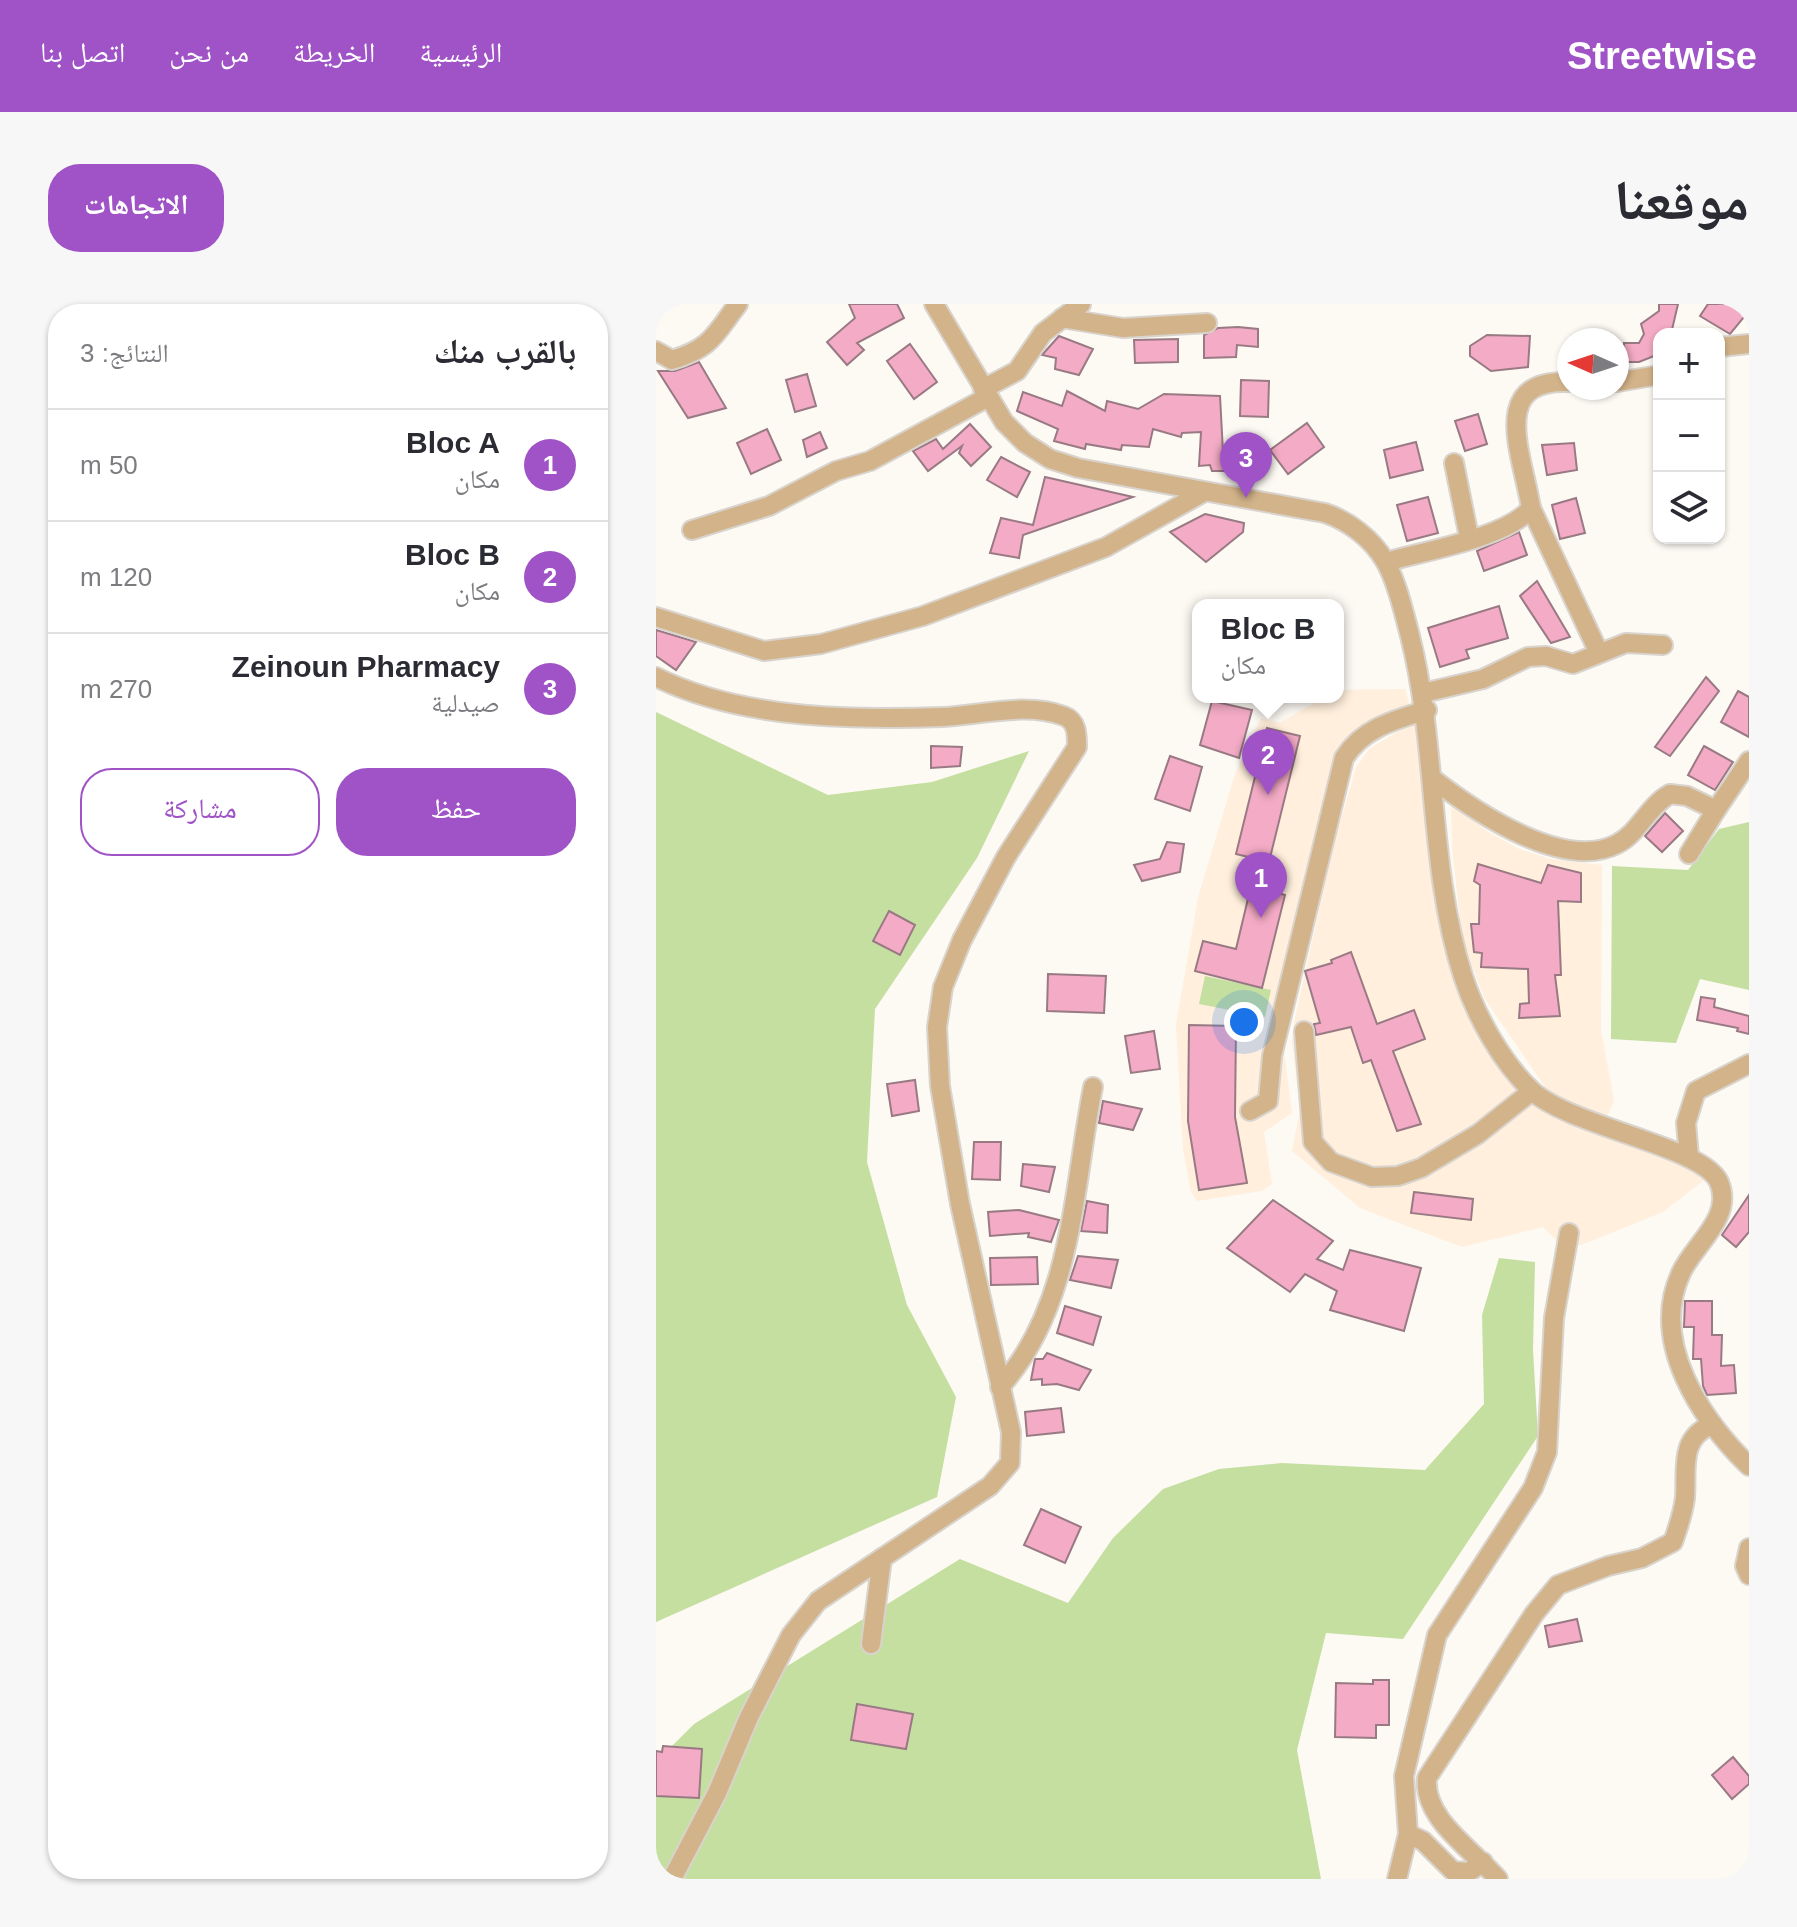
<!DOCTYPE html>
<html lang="ar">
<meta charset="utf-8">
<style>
:root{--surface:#fff;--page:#f7f7f7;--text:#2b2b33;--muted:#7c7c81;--line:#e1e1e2;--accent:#9f53c6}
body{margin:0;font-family:Helvetica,"Noto Naskh Arabic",sans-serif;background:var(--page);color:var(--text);direction:rtl}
.controls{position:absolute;right:24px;top:24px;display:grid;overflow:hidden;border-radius:16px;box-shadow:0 2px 6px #0004}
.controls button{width:72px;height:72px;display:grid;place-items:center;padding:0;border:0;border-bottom:2px solid var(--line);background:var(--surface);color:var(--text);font:40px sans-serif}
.compass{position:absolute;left:901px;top:24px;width:72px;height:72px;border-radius:50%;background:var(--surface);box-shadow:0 2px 6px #0004;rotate:273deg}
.you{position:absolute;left:588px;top:718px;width:28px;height:28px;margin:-20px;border:6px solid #fff;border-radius:50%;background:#1a73e8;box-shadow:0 0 0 12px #1a73e833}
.badge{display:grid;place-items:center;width:52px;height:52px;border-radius:50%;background:var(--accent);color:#fff;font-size:26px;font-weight:700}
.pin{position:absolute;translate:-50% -66px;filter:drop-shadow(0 2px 4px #0008)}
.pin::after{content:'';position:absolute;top:42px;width:28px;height:24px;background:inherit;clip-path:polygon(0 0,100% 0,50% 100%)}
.popup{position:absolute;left:536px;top:295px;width:152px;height:104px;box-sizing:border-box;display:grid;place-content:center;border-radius:16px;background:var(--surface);filter:drop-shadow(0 2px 6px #0005);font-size:26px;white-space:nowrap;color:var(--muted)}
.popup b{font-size:30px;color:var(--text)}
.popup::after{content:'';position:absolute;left:50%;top:100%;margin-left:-16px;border:16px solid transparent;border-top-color:var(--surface)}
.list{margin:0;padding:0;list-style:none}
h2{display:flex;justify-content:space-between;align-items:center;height:104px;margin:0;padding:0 32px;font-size:34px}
h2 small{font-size:26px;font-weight:400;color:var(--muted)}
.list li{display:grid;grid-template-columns:52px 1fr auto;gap:24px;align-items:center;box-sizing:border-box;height:112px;padding:0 32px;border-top:2px solid var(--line)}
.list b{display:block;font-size:30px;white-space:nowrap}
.list p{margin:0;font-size:26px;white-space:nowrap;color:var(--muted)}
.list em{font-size:26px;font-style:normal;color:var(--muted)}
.actions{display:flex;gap:16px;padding:24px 32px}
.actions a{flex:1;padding:18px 0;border:2px solid var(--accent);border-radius:32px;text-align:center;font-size:28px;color:var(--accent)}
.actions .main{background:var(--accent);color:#fff}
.icon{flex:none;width:44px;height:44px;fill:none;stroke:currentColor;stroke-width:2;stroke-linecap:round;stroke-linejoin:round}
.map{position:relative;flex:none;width:1093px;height:1575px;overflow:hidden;direction:ltr;border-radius:32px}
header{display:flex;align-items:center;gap:48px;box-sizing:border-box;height:112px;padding:0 40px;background:var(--accent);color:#fff}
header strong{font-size:38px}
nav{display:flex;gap:44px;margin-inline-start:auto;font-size:28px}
.intro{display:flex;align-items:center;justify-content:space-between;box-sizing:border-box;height:192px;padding:0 48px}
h1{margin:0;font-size:56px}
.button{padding:20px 36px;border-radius:32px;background:var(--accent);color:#fff;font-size:28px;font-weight:700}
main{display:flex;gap:48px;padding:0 48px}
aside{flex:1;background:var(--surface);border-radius:32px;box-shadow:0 2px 6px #0004}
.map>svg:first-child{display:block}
.built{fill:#ffefdc}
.green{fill:#c5dfa1}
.building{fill:#f4abc5;stroke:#997a84;stroke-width:2}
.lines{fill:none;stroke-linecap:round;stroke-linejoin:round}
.minor-casing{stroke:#d8d3cc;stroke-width:22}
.minor{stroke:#d3b389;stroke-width:18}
</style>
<header>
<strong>Streetwise</strong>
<nav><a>الرئيسية</a><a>الخريطة</a><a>من نحن</a><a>اتصل بنا</a></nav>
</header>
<div class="intro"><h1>موقعنا</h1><a class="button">الاتجاهات</a></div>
<main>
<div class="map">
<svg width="1093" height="1575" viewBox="0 0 1093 1575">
<rect width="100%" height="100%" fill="#fdf9f3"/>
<g class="built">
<polygon points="749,385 757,413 708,439 691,468 627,739 636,809 608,828 616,880 606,887 541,897 535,888 527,845 520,721 542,594 579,470 605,414 624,419 668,393 682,393 682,386"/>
<polygon points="758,418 766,420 802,667 875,791 1045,866 1048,876 1007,908 925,941 905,941 887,923 806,943 704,904 636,847 644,806 636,739 638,718 679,536 700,464 713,445"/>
<polygon points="795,499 829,526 863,545 894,555 946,561 945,727 958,796 951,813 894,790 829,695 807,639 796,544"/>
</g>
<g class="green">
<polygon points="0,408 172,491 276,478 373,447 321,554 219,705 211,858 251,1001 300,1093 281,1193 0,1318"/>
<polygon points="1093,518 1093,686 1044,675 1020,739 955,735 956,562 1032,566 1063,525"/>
<polygon points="549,672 615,686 609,713 543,700"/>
<polygon points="843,954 879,958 877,1046 882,1132 747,1335 670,1329 641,1446 665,1575 0,1575 0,1458 38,1420 304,1255 412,1299 457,1234 507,1185 563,1165 626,1159 769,1166 828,1100 826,1011"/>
</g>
<g class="building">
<polygon points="193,0 241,0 248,14 201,39 208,46 191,61 171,38 199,14"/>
<polygon points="1003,0 1022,0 1015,30 1003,30 1003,50 983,58 967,58 968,39 983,39 988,30 985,20 1003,7"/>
<polygon points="1052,0 1093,0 1093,7 1074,30 1044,12"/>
<polygon points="582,23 602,25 602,43 581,41 580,53 548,54 548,31 562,24"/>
<polygon points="831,31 874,32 872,63 835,67 814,52 814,42"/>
<polygon points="403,32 437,45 423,71 399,65 400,54 386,51"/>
<polygon points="522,35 522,58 479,59 478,36"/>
<polygon points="254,40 281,78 258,95 231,57"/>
<polygon points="43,58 70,104 32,114 2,67 19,67"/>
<polygon points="151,70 160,102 139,108 130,76"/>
<polygon points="585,76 613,77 612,113 584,112"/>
<polygon points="411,87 449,107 451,97 482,105 508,90 564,92 568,167 556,167 554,161 543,162 545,128 526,129 525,133 497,125 493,143 466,141 465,146 430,140 429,145 398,137 402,125 361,107 367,88 406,102"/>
<polygon points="822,110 831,140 809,147 799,117"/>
<polygon points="651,119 668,143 632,170 614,146"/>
<polygon points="314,120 335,143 315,162 303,149 306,142 272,167 257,147 280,135 287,145"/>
<polygon points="111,125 125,156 95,170 81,139"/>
<polygon points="164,128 171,144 151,153 147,136"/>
<polygon points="760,138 767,166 734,174 728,146"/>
<polygon points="918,139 921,166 891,171 886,141"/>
<polygon points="345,153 374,168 361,193 331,176"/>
<polygon points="389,173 477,193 367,231 363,254 334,249 345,214 377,221"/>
<polygon points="772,193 782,229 751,237 741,201"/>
<polygon points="920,194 929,229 904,235 896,201"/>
<polygon points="549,210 588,219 587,228 550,258 514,228"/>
<polygon points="863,228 871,251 828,267 821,247"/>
<polygon points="881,277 914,333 895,339 864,292"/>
<polygon points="843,302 852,334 810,346 813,354 784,363 772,324"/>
<polygon points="0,326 40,338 20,366 0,352"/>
<polygon points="1050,373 1063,387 1014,452 999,443"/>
<polygon points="1082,387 1093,393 1093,433 1065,418"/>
<polygon points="556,397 596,406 583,454 544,441"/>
<polygon points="611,424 644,432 613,558 580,550"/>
<polygon points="275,442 306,443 304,462 275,464"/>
<polygon points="1048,442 1077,458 1059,486 1032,471"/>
<polygon points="514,452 546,463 534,507 499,495"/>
<polygon points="1009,509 1027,527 1006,548 989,532"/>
<polygon points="511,538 528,540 524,568 486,577 478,561 504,555"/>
<polygon points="822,560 885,579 892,561 925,569 925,598 902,597 905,671 899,671 904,712 863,714 864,700 873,699 872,665 825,663 826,649 818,648 815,620 823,620 824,581 818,577"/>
<polygon points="595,582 629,591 606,684 539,667 547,637 580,645"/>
<polygon points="233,607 259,621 244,651 217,637"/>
<polygon points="695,648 721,720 758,706 769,735 737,747 765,820 741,827 715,756 707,759 695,723 660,731 658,720 664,719 649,667 676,659 675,656"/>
<polygon points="392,670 450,672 448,709 391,707"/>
<polygon points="1045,693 1059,695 1058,703 1093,712 1093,730 1081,727 1082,724 1041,716"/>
<polygon points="533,721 580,722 579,813 591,879 543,886 532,817"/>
<polygon points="498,727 504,765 475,769 469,732"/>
<polygon points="259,776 263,807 236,812 231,780"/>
<polygon points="447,797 486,805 477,826 443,819"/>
<polygon points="318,838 345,838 344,876 316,875"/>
<polygon points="367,860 399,863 393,888 365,882"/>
<polygon points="758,888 817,895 815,916 755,909"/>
<polygon points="1093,891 1093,928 1080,943 1066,931"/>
<polygon points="617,896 677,937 661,955 687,966 694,946 765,964 748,1027 674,1006 681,987 649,970 634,988 571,944"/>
<polygon points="431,897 452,901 451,929 425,927"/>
<polygon points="363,906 403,916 395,938 372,933 373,929 334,932 332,908"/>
<polygon points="422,952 462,956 455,984 414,976"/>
<polygon points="381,953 382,980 335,981 334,954"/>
<polygon points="1029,997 1056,997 1056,1031 1066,1031 1065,1062 1078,1061 1080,1089 1051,1091 1047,1082 1045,1055 1037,1055 1038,1023 1028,1023"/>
<polygon points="409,1002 445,1013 437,1041 401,1029"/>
<polygon points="391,1049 435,1066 423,1086 401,1080 386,1081 386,1075 375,1076 379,1055 387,1055"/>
<polygon points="405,1104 408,1128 371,1132 369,1108"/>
<polygon points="385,1205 425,1223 409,1259 368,1241"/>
<polygon points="921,1315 926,1337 893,1343 889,1322"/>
<polygon points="717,1376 733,1376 733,1421 720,1421 720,1434 679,1433 680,1379 717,1380"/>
<polygon points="201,1400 257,1410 250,1445 195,1436"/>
<polygon points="7,1442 46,1445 43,1494 0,1492 0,1447 6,1448"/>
<polygon points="1077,1453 1093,1472 1093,1480 1076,1495 1056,1471"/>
</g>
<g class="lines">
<g class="minor-casing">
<g id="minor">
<path d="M278 0 348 118 369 139 394 155 422 164 669 209C693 217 716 235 729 257 741 278 748 309 754 332 782 443 772 563 807 672 820 712 845 757 875 786 914 823 1047 842 1063 878 1078 914 1038 940 1025 969 993 1038 1045 1115 1093 1162"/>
<polyline points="406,14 467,24 551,19"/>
<polyline points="1063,43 1093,40"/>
<path d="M0 47 16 56C56 44 59 30 82 0"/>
<polyline points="961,78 1003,71"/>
<polyline points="327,85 361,67 387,29 425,0"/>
<polyline points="798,159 813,233"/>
<polyline points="875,204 943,349"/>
<polyline points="36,226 113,202 180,167 214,157 332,93"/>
<path d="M730 258C768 247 851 234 875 204 867 152 831 75 913 78"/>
<polyline points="0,313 108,347 165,340 267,312 450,243 548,188"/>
<path d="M0 373C85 415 194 416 287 413 325 411 370 398 408 412 421 417 421 430 421 443L350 553 306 636 287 683 281 723 284 782 304 900 355 1128 354 1159 334 1182 162 1297 135 1331 93 1413 61 1489 16 1575"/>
<polyline points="767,389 827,375 872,353 890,352 917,360 970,339 1007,341"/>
<path d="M777 475C818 507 907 568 961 540 983 529 992 502 1014 490L1031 492 1060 506 1093 457"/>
<polyline points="1033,550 1060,506"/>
<polyline points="648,727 657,838 675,858 716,873 742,872 765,864 822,830 876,787"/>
<path d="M594 807 612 797 616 752 688 454C707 424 738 416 771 406"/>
<polyline points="1033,853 1030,819 1040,787 1093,760"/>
<path d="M344 1083C417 1002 417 885 437 783"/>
<polyline points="1093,1244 1089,1262 1093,1271"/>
<polyline points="215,1340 226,1254"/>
<polyline points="752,1530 767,1537 797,1567 813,1568 827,1558"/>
<polyline points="741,1575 752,1530 748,1472 781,1331 877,1184 891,1148 898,1014 913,929"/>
<path d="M842 1575C817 1546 767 1515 771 1474L878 1310 902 1281 952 1262 986 1254 1017 1238C1022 1224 1027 1209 1029 1194 1031 1164 1023 1135 1055 1121"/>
</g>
</g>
<use href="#minor" class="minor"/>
</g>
</svg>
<div class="controls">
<button>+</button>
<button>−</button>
<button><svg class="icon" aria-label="layers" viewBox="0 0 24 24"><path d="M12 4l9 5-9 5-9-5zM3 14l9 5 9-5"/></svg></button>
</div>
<svg class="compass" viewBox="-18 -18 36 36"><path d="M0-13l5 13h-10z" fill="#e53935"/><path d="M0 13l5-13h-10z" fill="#7c7c81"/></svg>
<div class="you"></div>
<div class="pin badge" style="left:605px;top:614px">1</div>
<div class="pin badge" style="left:612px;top:491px">2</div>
<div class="popup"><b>Bloc B</b>مكان</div>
<div class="pin badge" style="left:590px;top:194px">3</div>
</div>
<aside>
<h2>بالقرب منك<small>النتائج: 3</small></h2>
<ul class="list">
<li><span class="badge">1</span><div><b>Bloc A</b><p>مكان</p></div><em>50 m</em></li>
<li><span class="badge">2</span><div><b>Bloc B</b><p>مكان</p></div><em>120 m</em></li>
<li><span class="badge">3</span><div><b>Zeinoun Pharmacy</b><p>صيدلية</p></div><em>270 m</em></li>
</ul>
<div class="actions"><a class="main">حفظ</a><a>مشاركة</a></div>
</aside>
</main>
